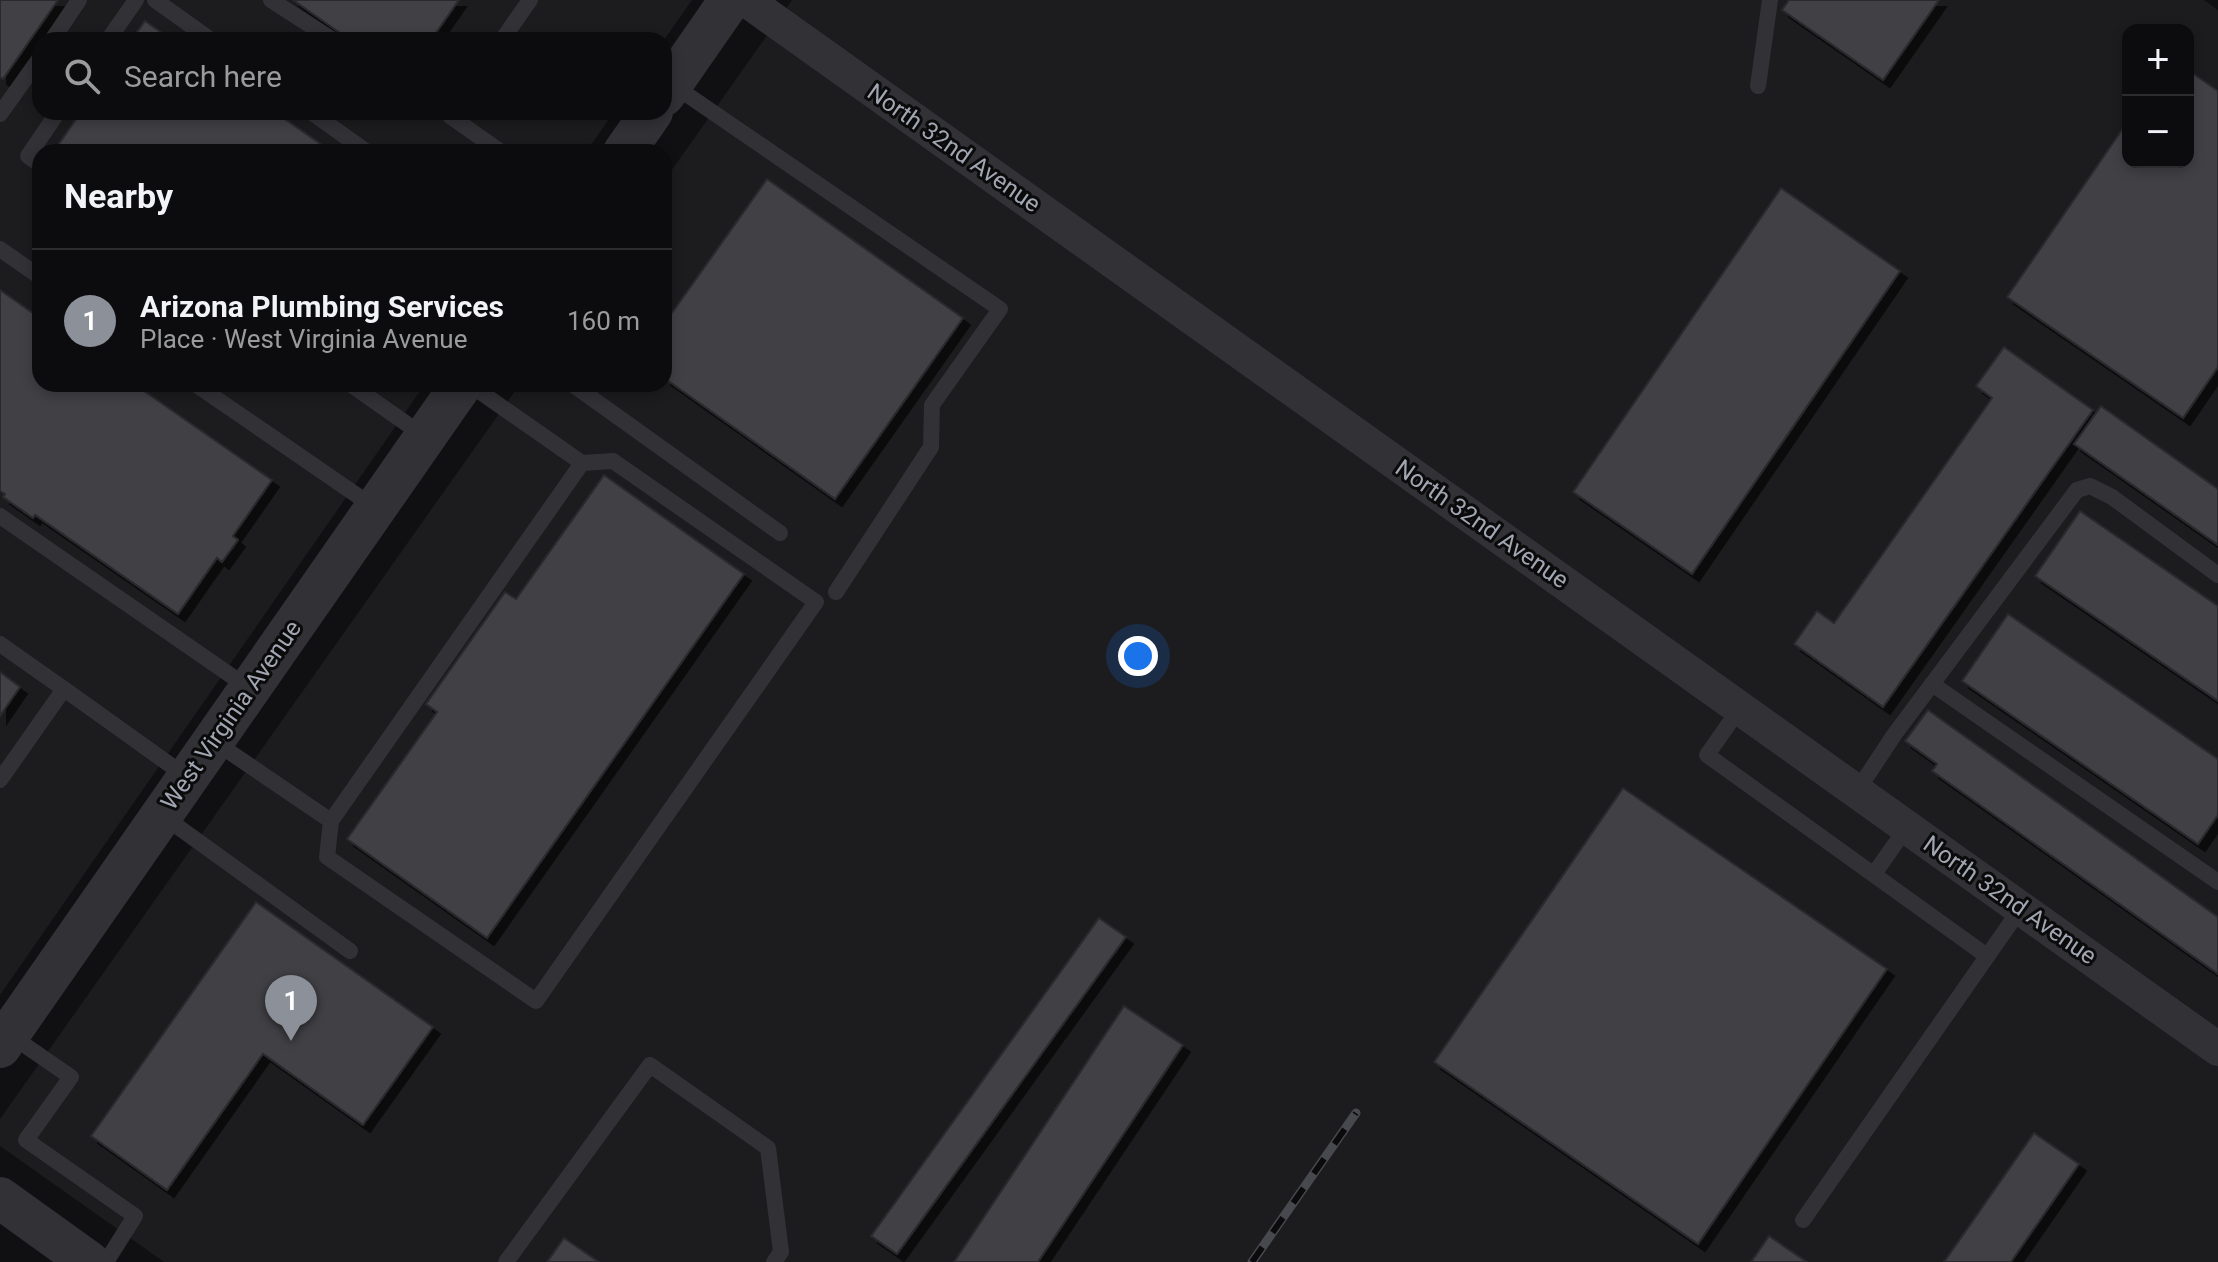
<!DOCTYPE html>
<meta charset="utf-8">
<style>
:root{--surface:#0c0b0d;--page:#151416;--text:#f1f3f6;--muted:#9a9b9d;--line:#2c2b2e;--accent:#8c9099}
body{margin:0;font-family:Roboto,sans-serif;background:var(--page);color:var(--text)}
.controls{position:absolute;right:24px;top:24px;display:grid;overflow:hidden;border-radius:16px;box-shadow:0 4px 12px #0003}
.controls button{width:72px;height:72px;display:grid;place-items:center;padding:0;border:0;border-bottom:2px solid var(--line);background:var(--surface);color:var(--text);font:40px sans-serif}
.you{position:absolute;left:1138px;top:656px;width:28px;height:28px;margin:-20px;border:6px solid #fff;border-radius:50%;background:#1a73e8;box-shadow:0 0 0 12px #1a73e833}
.badge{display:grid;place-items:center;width:52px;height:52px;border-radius:50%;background:var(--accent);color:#fff;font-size:26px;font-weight:700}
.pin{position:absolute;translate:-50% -66px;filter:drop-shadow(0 2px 4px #0008)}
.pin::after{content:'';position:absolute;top:42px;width:28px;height:24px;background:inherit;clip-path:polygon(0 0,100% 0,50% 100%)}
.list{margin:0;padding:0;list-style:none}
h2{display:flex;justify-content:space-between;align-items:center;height:104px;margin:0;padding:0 32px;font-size:34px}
h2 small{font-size:26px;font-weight:400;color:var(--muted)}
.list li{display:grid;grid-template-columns:52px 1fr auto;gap:24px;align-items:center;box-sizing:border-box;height:144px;padding:0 32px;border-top:2px solid var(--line)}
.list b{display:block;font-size:30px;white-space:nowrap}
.list p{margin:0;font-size:26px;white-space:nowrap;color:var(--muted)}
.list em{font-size:26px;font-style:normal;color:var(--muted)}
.icon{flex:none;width:44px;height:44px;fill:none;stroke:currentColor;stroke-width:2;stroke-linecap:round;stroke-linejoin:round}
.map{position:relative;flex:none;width:2218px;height:1262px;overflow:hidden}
.search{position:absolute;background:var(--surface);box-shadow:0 4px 12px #0003;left:32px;top:32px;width:640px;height:88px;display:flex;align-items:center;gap:20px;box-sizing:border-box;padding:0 28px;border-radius:24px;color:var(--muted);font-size:30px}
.panel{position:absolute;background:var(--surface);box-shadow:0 4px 12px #0003;left:32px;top:144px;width:640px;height:248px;border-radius:24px}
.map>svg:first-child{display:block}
.built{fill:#1c1c1e;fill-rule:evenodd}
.building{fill:#3f3f44;stroke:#2a292d;stroke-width:2;filter:url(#shadow)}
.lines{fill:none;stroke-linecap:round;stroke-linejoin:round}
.service{stroke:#313136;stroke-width:16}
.minor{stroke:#313136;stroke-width:34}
.tertiary{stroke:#313136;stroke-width:42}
.rail-casing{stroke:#48494f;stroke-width:9}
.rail{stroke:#0b0b0c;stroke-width:6;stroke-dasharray:18;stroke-linecap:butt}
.labels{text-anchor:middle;stroke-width:6;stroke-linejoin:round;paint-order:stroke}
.street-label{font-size:24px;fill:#a1a6b2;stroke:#0b0b0c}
</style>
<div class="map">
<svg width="2218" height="1262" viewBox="0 0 2218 1262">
<defs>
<filter id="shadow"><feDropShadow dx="7" dy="7" stdDeviation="0" flood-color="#0009"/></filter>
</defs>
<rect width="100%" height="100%" fill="#100f11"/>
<g class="built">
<polygon points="0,0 692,0 664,40 40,40 40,112 614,112 586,152 40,152 40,384 425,384 0,995"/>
<path d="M792 0H2204L2218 10V1262H164L0 1146V1119L520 384H664V181ZM2128 30H2188V162H2128Z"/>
</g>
<g class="building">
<polygon points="0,0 58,0 3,79 0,77"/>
<polygon points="293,0 459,0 431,40 350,40"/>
<polygon points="1789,0 1939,0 1883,80 1782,10"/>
<polygon points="145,21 172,40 131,40"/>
<polygon points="2188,70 2218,91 2218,367 2183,418 2007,297 2128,121 2128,162 2188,162"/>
<polygon points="81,112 275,112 332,152 61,152 56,148"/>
<polygon points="767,179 963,318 835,499 664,378 664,324"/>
<polygon points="1781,188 1900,271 1692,574 1573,492"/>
<polygon points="0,290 40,318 40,384 134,384 272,480 233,536 238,540 222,562 217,558 178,614 35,515 33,518 3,497 5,494 0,491"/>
<polygon points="2004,347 2093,410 1883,707 1794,644 1817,611 1834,623 1992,398 1976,386"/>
<polygon points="2101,406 2218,489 2218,545 2074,444"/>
<polygon points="604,475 744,574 487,938 347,839 437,712 426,704 505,592 516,599"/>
<polygon points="2080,511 2218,606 2218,701 2035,576"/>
<polygon points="2008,614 2218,759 2218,815 2198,844 1962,681"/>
<polygon points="0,672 20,687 0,716"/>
<polygon points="1928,710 2218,917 2218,974 1932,771 1937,764 1905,741"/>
<polygon points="1623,788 1887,969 1698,1244 1434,1062"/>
<polygon points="256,902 433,1027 363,1125 263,1054 167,1190 91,1136"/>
<polygon points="1099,918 1126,937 897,1254 871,1236"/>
<polygon points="1124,1006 1183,1045 1038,1262 954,1262"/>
<polygon points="2034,1133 2079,1164 2011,1262 1944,1262"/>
<polygon points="1769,1236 1807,1262 1751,1262"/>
<polygon points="564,1238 599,1262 547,1262"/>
</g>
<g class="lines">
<g class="service">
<polyline points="155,0 211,40"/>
<polyline points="271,0 333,40"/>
<polyline points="52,40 79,0"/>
<polyline points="108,40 136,0"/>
<polyline points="502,40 530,0"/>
<polyline points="673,85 1000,309 932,405 931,447 836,592"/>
<polyline points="1758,86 1770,0"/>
<polyline points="311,112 367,152"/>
<polyline points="453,112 450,116 501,152"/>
<polyline points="0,114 40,58"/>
<polyline points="40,164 28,156 58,112"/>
<polyline points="0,249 40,277"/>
<polyline points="195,384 374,507"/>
<polyline points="350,384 424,436"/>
<polyline points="572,384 780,533"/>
<polyline points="0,516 249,688"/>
<polyline points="0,644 64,689 0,780"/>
<polyline points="1932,684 2218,882"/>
<polyline points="64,689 187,777"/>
<polyline points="1740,708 1707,755 1987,956"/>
<polyline points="215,742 331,821 582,463 469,384"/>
<polyline points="1857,791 1894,735 2077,490 2090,486 2112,497 2218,575"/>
<polyline points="163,816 350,951"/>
<polyline points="331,821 327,857 536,1001 816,602 613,461 582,463"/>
<polyline points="1874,874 1907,827"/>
<polyline points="10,1035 71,1077 26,1140 135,1216 106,1262"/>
<polyline points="1803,1220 2021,908"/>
<polyline points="506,1262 650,1065 768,1148 781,1252 774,1262"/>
</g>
<polyline class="minor" points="746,0 2218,1049"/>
<g class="tertiary">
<polyline points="664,95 730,0"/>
<polyline points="624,152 652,112"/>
<polyline points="0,1047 462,384"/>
<polyline points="0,1198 89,1262"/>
</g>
<g class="rail-casing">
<polyline id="rail" points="1252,1262 1356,1113"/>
</g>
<use href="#rail" class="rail"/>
</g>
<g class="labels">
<g class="street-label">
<text transform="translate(954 148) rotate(35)" y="8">North 32nd Avenue</text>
<text transform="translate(1482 524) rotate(35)" y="8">North 32nd Avenue</text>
<text transform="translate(231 715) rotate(-55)" y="8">West Virginia Avenue</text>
<text transform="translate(2010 900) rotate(35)" y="8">North 32nd Avenue</text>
</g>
</g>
</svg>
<div class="controls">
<button>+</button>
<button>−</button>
</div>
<div class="you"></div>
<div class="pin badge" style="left:291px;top:1041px">1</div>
<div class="search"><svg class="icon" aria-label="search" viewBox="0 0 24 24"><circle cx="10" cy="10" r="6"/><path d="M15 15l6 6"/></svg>Search here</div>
<section class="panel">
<h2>Nearby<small></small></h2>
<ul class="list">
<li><span class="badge">1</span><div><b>Arizona Plumbing Services</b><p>Place · West Virginia Avenue</p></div><em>160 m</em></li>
</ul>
</section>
</div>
